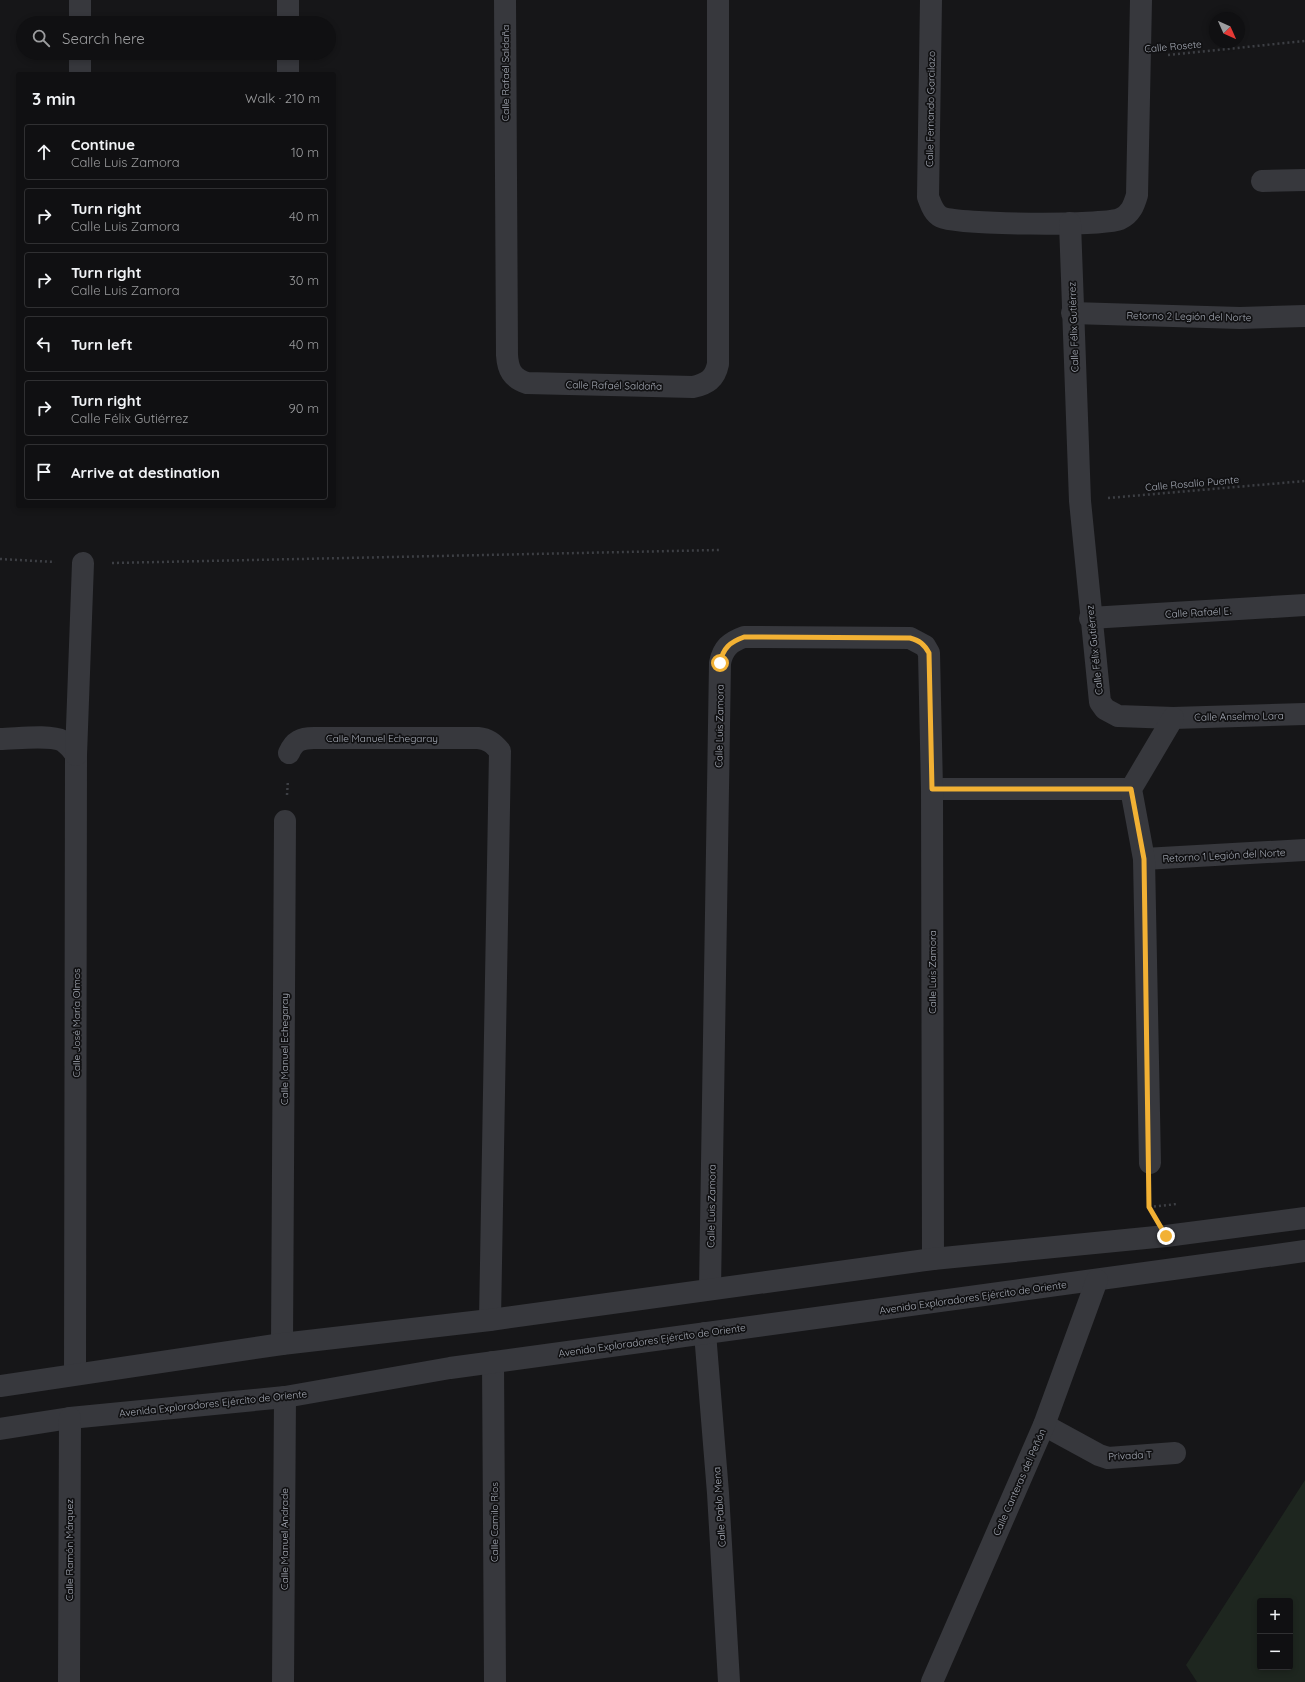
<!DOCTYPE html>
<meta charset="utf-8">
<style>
:root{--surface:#101012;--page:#1e1e20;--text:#f1f3f6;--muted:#9c9d9f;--line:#303032}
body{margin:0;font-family:Quicksand,sans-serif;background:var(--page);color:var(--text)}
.controls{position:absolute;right:12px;bottom:12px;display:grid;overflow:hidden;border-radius:4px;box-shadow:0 2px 6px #0003}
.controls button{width:36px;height:36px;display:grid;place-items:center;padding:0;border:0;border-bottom:1px solid var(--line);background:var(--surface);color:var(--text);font:20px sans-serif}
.compass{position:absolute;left:1209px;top:12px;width:36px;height:36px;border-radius:50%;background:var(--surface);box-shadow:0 2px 6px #0003;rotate:135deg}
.stop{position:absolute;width:12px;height:12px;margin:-9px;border:3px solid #f2b134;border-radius:50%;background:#fff}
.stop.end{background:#f2b134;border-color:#fff;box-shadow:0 1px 4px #0008}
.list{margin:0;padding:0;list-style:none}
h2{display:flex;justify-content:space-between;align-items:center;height:52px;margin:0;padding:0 16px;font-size:17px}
h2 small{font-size:13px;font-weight:400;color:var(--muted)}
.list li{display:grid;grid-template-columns:26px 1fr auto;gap:12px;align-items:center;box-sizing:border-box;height:56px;margin:0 8px 8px;padding:0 8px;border:1px solid var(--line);border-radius:4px}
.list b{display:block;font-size:15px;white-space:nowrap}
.list p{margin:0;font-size:13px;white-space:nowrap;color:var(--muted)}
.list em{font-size:13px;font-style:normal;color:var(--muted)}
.icon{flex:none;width:22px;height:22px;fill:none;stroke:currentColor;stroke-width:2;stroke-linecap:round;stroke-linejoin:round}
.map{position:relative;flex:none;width:1305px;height:1682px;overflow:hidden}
.search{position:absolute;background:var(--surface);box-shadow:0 2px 6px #0003;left:16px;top:16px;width:320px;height:44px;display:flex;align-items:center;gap:10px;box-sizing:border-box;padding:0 14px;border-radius:22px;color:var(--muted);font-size:15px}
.panel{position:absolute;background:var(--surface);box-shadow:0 2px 6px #0003;left:16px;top:72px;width:320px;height:436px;border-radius:4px}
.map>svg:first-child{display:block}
.green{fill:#1e261f;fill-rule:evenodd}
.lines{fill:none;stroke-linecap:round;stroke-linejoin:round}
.path{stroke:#3d3f44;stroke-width:2.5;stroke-dasharray:2 3;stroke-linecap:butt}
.minor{stroke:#37383d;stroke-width:22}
.route{stroke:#f2b134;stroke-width:5}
.labels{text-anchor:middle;stroke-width:3.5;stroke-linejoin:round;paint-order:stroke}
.street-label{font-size:10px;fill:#a8adb8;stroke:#111113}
</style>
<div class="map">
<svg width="1305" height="1682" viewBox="0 0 1305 1682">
<rect width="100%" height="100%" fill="#161618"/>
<path class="green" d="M1305 1480V1682H1197L1186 1665ZM1260 1601H1290V1667H1260Z"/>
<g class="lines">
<g class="path">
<polyline points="1168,55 1305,41"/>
<polyline points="1108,498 1305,481"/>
<polyline points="0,559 55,562"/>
<polyline points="112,563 719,550"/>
<polyline points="287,795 288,780"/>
<polyline points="1149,1189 1150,1208"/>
<polyline points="1149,1207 1177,1204"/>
</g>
<g class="minor">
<path d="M505 0 507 355C508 370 512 378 527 383L693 387C707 384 715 379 718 364V0"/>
<path d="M931 0 928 197C931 204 933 213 941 217 957 225 1103 226 1120 219 1131 214 1134 205 1137 195L1141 0"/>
<polyline points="80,23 80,0"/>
<polyline points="288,23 288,0"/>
<polyline points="80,74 80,53"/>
<polyline points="288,74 288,53"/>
<polyline points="1262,181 1305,180"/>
<polyline points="1070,223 1080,501 1100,702 1105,709 1118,716 1173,718 1305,714"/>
<polyline points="1072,313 1240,318 1305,316"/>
<polyline points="1090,618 1305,605"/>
<path d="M0 739C16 739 49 734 63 741 69 745 72 749 76 755L75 1374"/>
<path d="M289 753C294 741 301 738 314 738H478C488 739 493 743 500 751L490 1320"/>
<polyline points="76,755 83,563"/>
<polyline points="932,789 1131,789"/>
<polyline points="1144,859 1305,850"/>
<polyline points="1150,1163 1144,859 1131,789 1173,718"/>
<path d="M710 1289 720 663C723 648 730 642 744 637L910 638 925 646 929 653 932 789 933 1259"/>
<polyline points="705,1333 718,1493 729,1682"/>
<polyline points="282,1344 285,821"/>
<polyline points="493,1362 495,1682"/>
<polyline points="0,1386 282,1344 490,1320 933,1259 1166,1236 1305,1218"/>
<polyline points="1044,1425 1099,1455 1108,1458 1175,1453"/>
<polyline points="0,1429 70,1418 285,1397 450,1368 1305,1251"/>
<polyline points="69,1682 70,1418"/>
<polyline points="283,1682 285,1397"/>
<polyline points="932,1682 1044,1425 1097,1280"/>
</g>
</g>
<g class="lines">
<path class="route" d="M720 663C723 648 730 642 744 637L910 638C920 641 924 644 929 653L932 789H1131L1144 859 1149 1207 1166 1236"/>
</g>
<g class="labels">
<g class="street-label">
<text transform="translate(1173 46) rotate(-5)" y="4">Calle Rosete</text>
<text transform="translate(505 73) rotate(-90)" y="4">Calle Rafaél Saldaña</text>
<text transform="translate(930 109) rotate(-89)" y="4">Calle Fernando Garcilazo</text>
<text transform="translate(1189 316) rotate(1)" y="4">Retorno 2 Legión del Norte</text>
<text transform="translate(1073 327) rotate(-92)" y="4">Calle Félix Gutiérrez</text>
<text transform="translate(614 385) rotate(1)" y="4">Calle Rafaél Saldaña</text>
<text transform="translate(1192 483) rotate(-5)" y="4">Calle Rosalío Puente</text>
<text transform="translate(1198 612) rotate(-3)" y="4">Calle Rafaél E.</text>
<text transform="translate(1094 650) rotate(-96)" y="4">Calle Félix Gutiérrez</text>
<text transform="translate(1239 716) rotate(-1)" y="4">Calle Anselmo Lara</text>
<text transform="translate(719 726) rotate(-89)" y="4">Calle Luis Zamora</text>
<text x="382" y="742">Calle Manuel Echegaray</text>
<text transform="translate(1224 855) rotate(-3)" y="4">Retorno 1 Legión del Norte</text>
<text transform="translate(932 972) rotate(-90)" y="4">Calle Luis Zamora</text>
<text transform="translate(76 1023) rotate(-90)" y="4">Calle José María Olmos</text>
<text transform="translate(284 1049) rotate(-90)" y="4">Calle Manuel Echegaray</text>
<text transform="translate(711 1206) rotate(-89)" y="4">Calle Luis Zamora</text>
<text transform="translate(973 1297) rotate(-8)" y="4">Avenida Exploradores Ejército de Oriente</text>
<text transform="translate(652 1340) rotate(-8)" y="4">Avenida Exploradores Ejército de Oriente</text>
<text transform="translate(213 1403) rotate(-6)" y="4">Avenida Exploradores Ejército de Oriente</text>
<text transform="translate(1130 1455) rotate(-3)" y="4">Privada T</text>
<text transform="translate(1019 1482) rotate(-66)" y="4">Calle Canteras del Peñón</text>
<text transform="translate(719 1507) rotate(-94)" y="4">Calle Pablo Mena</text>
<text transform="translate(494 1522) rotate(-90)" y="4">Calle Camilo Ríos</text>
<text transform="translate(284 1539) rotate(-90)" y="4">Calle Manuel Andrade</text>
<text transform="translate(69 1550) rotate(-90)" y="4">Calle Ramón Márquez</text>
</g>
</g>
</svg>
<div class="controls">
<button>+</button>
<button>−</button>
</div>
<svg class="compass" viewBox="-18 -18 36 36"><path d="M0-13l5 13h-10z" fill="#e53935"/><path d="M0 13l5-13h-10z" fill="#9c9d9f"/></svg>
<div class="stop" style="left:720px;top:663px"></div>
<div class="stop end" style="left:1166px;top:1236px"></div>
<div class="search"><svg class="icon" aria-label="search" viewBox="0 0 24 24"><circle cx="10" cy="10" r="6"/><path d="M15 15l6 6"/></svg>Search here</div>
<section class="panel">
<h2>3 min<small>Walk · 210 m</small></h2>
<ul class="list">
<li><svg class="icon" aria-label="ahead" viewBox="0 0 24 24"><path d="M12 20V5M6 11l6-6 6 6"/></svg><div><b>Continue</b><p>Calle Luis Zamora</p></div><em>10 m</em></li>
<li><svg class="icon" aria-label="right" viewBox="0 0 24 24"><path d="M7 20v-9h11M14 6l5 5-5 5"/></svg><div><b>Turn right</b><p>Calle Luis Zamora</p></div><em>40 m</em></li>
<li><svg class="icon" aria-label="right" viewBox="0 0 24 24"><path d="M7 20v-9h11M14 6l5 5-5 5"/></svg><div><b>Turn right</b><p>Calle Luis Zamora</p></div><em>30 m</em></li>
<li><svg class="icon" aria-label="left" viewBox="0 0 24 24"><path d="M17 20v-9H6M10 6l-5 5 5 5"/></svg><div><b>Turn left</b></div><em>40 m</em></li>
<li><svg class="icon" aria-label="right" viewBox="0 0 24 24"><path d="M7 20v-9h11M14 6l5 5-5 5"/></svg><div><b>Turn right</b><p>Calle Félix Gutiérrez</p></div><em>90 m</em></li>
<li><svg class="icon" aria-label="arrive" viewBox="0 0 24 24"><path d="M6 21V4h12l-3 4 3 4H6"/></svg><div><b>Arrive at destination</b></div></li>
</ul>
</section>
</div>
